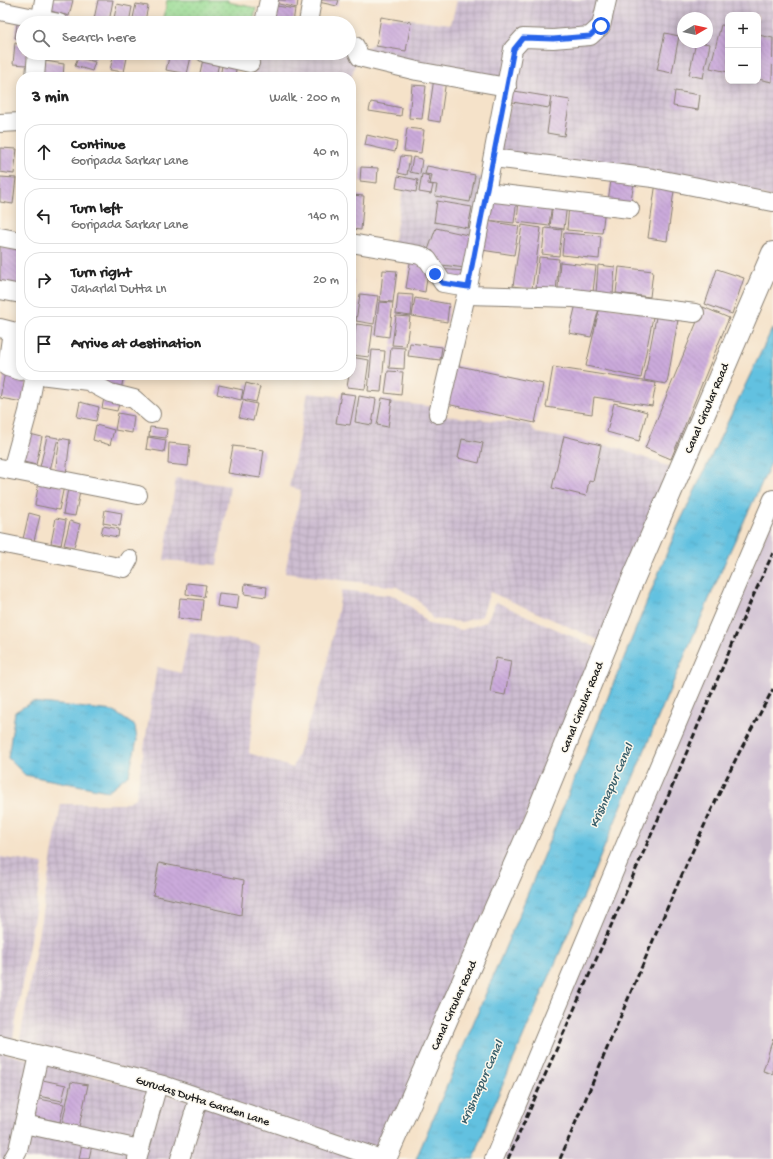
<!DOCTYPE html>
<meta charset="utf-8">
<style>
:root{--surface:#fff;--page:#f6f6f6;--text:#222;--muted:#767676;--line:#e0e0e0}
body{margin:0;font-family:"Gochi Hand",sans-serif;background:var(--page);color:var(--text)}
.controls{position:absolute;right:12px;top:12px;display:grid;overflow:hidden;border-radius:8px;box-shadow:0 2px 10px #0003}
.controls button{width:36px;height:36px;display:grid;place-items:center;padding:0;border:0;border-bottom:1px solid var(--line);background:var(--surface);color:var(--text);font:20px sans-serif}
.compass{position:absolute;left:677px;top:12px;width:36px;height:36px;border-radius:50%;background:var(--surface);box-shadow:0 2px 10px #0003;rotate:81deg}
.stop{position:absolute;width:12px;height:12px;margin:-9px;border:3px solid #2563eb;border-radius:50%;background:#fff}
.stop.end{background:#2563eb;border-color:#fff;box-shadow:0 1px 4px #0008}
.list{margin:0;padding:0;list-style:none}
h2{display:flex;justify-content:space-between;align-items:center;height:52px;margin:0;padding:0 16px;font-size:17px}
h2 small{font-size:13px;font-weight:400;color:var(--muted)}
.list li{display:grid;grid-template-columns:26px 1fr auto;gap:12px;align-items:center;box-sizing:border-box;height:56px;margin:0 8px 8px;padding:0 8px;border:1px solid var(--line);border-radius:16px}
.list b{display:block;font-size:15px;white-space:nowrap}
.list p{margin:0;font-size:13px;white-space:nowrap;color:var(--muted)}
.list em{font-size:13px;font-style:normal;color:var(--muted)}
.icon{flex:none;width:22px;height:22px;fill:none;stroke:currentColor;stroke-width:2;stroke-linecap:round;stroke-linejoin:round}
.map{position:relative;flex:none;width:773px;height:1159px;overflow:hidden}
.search{position:absolute;background:var(--surface);box-shadow:0 2px 10px #0003;left:16px;top:16px;width:340px;height:44px;display:flex;align-items:center;gap:10px;box-sizing:border-box;padding:0 14px;border-radius:22px;color:var(--muted);font-size:15px}
.panel{position:absolute;background:var(--surface);box-shadow:0 2px 10px #0003;left:16px;top:72px;width:340px;height:308px;border-radius:16px}
.map>svg:first-child{display:block}
.industrial{fill:url(#industrial-grid);fill-rule:evenodd}
.railway{fill:#cebed1}
.park{fill:url(#park-dots);stroke:#5a7b57}
.water{fill:url(#water-ripples);stroke:#3f6e7e}
.building{fill:url(#building-back-hatch)}
.lines{fill:none;stroke-linecap:round;stroke-linejoin:round}
.minor-casing{stroke:#887f72;stroke-width:20}
.major-casing{stroke:#887f72;stroke-width:24}
.minor{stroke:#fff;stroke-width:18}
.major{stroke:#fff;stroke-width:22}
.rail{stroke:#1c1c1c;stroke-width:3;stroke-dasharray:6 3;stroke-linecap:butt}
.route{stroke:#2563eb;stroke-width:5}
.labels{text-anchor:middle;stroke-width:3;stroke-linejoin:round;paint-order:stroke}
.street-label{font-size:12px;fill:#1c1c1c;stroke:#fbf7ec}
.water-label{font-size:13px;font-style:italic;fill:#385e6a;stroke:#fbf7ec}
</style>
<div class="map">
<svg width="773" height="1159" viewBox="0 0 773 1159">
<defs>
<pattern id="industrial-grid" width="8" height="8" patternUnits="userSpaceOnUse"><rect width="8" height="8" fill="#cebed1"/><path d="M0 4h8M4 0v8" fill="none" stroke="#b0a3b3"/></pattern>
<pattern id="park-dots" width="8" height="8" patternUnits="userSpaceOnUse"><rect width="8" height="8" fill="#97da92"/><path d="M2 2h.1M6 6h.1" fill="none" stroke="#82ba7d" stroke-width="1.8" stroke-linecap="round"/></pattern>
<pattern id="water-ripples" width="26" height="14" patternUnits="userSpaceOnUse"><rect width="26" height="14" fill="#62c1e0"/><path d="M2 4q2-2 4 0t4 0M15 11q2-2 4 0t4 0" fill="none" stroke="#54a5c0"/></pattern>
<pattern id="building-back-hatch" width="6" height="6" patternUnits="userSpaceOnUse"><rect width="6" height="6" fill="#cbaadb"/><path d="M-1 5l2 2M0 0l6 6M5-1l2 2" fill="none" stroke="#ae92bb"/></pattern>
</defs>
<rect width="100%" height="100%" fill="#fbf7ec"/>
<filter id="ink" filterUnits="userSpaceOnUse"><feTurbulence type="fractalNoise" baseFrequency=".025" numOctaves="2"/><feDisplacementMap in="SourceGraphic" scale="8" xChannelSelector="R" yChannelSelector="G"/><feConvolveMatrix kernelMatrix="1 2 1 2 8 2 1 2 1" color-interpolation-filters="sRGB"/></filter>
<filter id="wash" filterUnits="userSpaceOnUse"><feTurbulence type="fractalNoise" baseFrequency=".012" numOctaves="4" result="noise"/><feDisplacementMap in="SourceGraphic" scale="16" xChannelSelector="R" yChannelSelector="G"/><feGaussianBlur stdDeviation="0.9" result="paint"/><feColorMatrix in="noise" values="0 0 0 0 0 0 0 0 0 0 0 0 0 0 0 0 0 1.4 0 .05"/><feComposite in="paint" operator="in"/></filter>
<g filter="url(#wash)">
<rect width="100%" height="100%" fill="#f5e2c9"/>
<g class="industrial">
<path d="M457 0H773V197L497 152 515 89 368 56 364 49 382 39 391 17 451 24ZM728 15H758V81H728ZM683 18H707V42H683Z"/>
<polygon points="258,53 349,53 356,62 351,78 253,77 255,63"/>
<polygon points="408,162 485,178 466,280 393,245"/>
<polygon points="308,393 437,407 435,415 529,424 536,433 615,447 676,469 603,642 490,592 482,616 462,622 433,619 418,600 397,587 285,573 301,490 289,487"/>
<polygon points="176,478 230,486 217,565 164,560"/>
<polygon points="342,590 395,596 415,610 428,624 462,630 486,622 496,602 598,648 382,1155 171,1081 20,1040 61,804 123,804 136,798 157,667 181,673 190,632 260,645 249,753 293,768 325,674"/>
<polygon points="0,857 43,864 12,1044 0,1041"/>
<polygon points="0,1052 207,1105 363,1159 0,1159"/>
</g>
<polygon class="railway" points="773,517 773,1159 492,1159"/>
<polygon class="park" points="167,0 228,0 228,2 256,8 253,23 163,23"/>
<g class="water">
<polygon points="773,327 773,459 729,553 663,706 576,915 490,1114 474,1159 416,1159 521,910 677,528"/>
<polygon points="32,702 113,711 135,726 137,740 129,774 108,791 25,775 8,758 15,712"/>
</g>
<g id="blocks">
<g class="building">
<polygon points="49,0 73,0 69,16 47,10"/>
<polygon points="98,0 113,0 109,22 94,19"/>
<polygon points="271,0 298,0 297,8 270,2"/>
<polygon points="315,0 339,0 337,6 314,1"/>
<polygon points="117,4 132,7 129,23 113,23"/>
<polygon points="136,4 148,6 145,21 133,18"/>
<polygon points="271,5 295,9 293,23 268,21"/>
<polygon points="381,17 411,22 406,51 376,46"/>
<polygon points="18,18 23,23 23,39 15,38"/>
<polygon points="721,25 728,26 728,72 710,68"/>
<polygon points="665,33 679,36 672,73 657,70"/>
<polygon points="758,35 773,38 772,82 758,79"/>
<polygon points="696,42 710,44 703,78 689,75"/>
<polygon points="15,43 23,44 23,53 28,53 27,65 13,64"/>
<polygon points="38,53 53,53 52,58 38,56"/>
<polygon points="79,53 97,53 95,60 79,55"/>
<polygon points="114,53 128,53 124,72 110,70"/>
<polygon points="170,53 191,57 187,74 166,70"/>
<polygon points="204,55 220,58 216,77 199,77"/>
<polygon points="78,57 95,62 92,71 75,66"/>
<polygon points="39,60 64,64 63,77 37,75"/>
<polygon points="223,60 237,62 235,77 220,77"/>
<polygon points="434,78 446,80 440,122 428,120"/>
<polygon points="412,85 426,86 422,119 409,118"/>
<polygon points="508,90 551,97 549,108 506,101"/>
<polygon points="675,91 700,95 698,110 673,106"/>
<polygon points="552,97 570,100 564,136 547,133"/>
<polygon points="371,102 402,108 401,116 369,111"/>
<polygon points="407,128 424,130 421,153 404,151"/>
<polygon points="367,135 397,142 395,152 365,145"/>
<polygon points="0,148 17,149 14,174 0,172"/>
<polygon points="401,156 410,157 407,175 398,173"/>
<polygon points="413,157 422,159 420,174 410,172"/>
<polygon points="427,166 475,175 470,202 435,196 437,185 430,184 432,175 425,174"/>
<polygon points="361,167 378,168 377,183 360,181"/>
<polygon points="422,174 429,176 428,184 433,185 431,194 419,192"/>
<polygon points="612,174 635,178 630,205 608,201"/>
<polygon points="398,176 418,180 416,192 396,188"/>
<polygon points="0,177 16,178 13,204 0,202"/>
<polygon points="656,182 675,184 667,241 648,238"/>
<polygon points="490,194 517,198 514,223 487,220"/>
<polygon points="351,195 364,196 361,230 351,229"/>
<polygon points="519,199 552,203 549,226 517,222"/>
<polygon points="437,201 472,207 468,228 434,222"/>
<polygon points="553,202 567,204 564,229 550,227"/>
<polygon points="569,204 605,207 602,233 567,230"/>
<polygon points="486,221 519,226 514,255 482,250"/>
<polygon points="522,225 541,228 532,289 513,286"/>
<polygon points="436,228 472,236 465,268 442,265 431,260 433,251 428,250"/>
<polygon points="545,228 562,230 559,256 542,254"/>
<polygon points="564,233 601,236 599,259 562,255"/>
<polygon points="0,246 21,249 21,289 0,286"/>
<polygon points="411,257 428,272 425,292 406,288"/>
<polygon points="539,257 559,259 556,291 536,289"/>
<polygon points="560,262 596,266 593,292 558,288"/>
<polygon points="598,265 615,267 613,295 596,293"/>
<polygon points="619,267 653,271 650,297 616,293"/>
<polygon points="439,269 465,271 463,283 443,279"/>
<polygon points="717,269 744,278 732,314 705,304"/>
<polygon points="383,270 397,271 393,302 380,301"/>
<polygon points="351,279 354,280 352,294 351,294"/>
<polygon points="360,294 378,296 374,324 356,321"/>
<polygon points="398,294 413,295 411,316 396,314"/>
<polygon points="415,298 449,304 447,322 412,316"/>
<polygon points="379,302 393,303 389,337 375,335"/>
<polygon points="576,304 599,309 591,337 569,333"/>
<polygon points="600,306 654,312 641,378 586,366"/>
<polygon points="703,307 729,318 671,459 645,448"/>
<polygon points="657,312 679,314 667,384 644,380"/>
<polygon points="396,316 410,317 406,346 392,345"/>
<polygon points="356,324 373,326 369,357 352,355"/>
<polygon points="410,343 442,347 440,360 408,356"/>
<polygon points="391,347 405,348 404,369 389,368"/>
<polygon points="372,350 385,351 381,392 368,391"/>
<polygon points="351,357 369,360 365,389 347,387 349,375 351,375"/>
<polygon points="450,364 543,384 535,423 442,403"/>
<polygon points="553,367 656,383 652,406 594,397 592,414 546,407"/>
<polygon points="388,371 403,372 401,395 385,393"/>
<polygon points="5,372 28,377 23,402 0,398"/>
<polygon points="106,375 124,375 121,390 103,385"/>
<polygon points="246,383 260,387 256,402 242,399"/>
<polygon points="219,385 243,390 241,400 217,394"/>
<polygon points="105,393 121,397 117,411 102,408"/>
<polygon points="341,393 356,395 350,425 336,423"/>
<polygon points="359,396 376,399 372,425 355,422"/>
<polygon points="382,398 392,400 388,427 377,425"/>
<polygon points="243,401 257,404 253,421 239,418"/>
<polygon points="80,402 99,407 96,421 77,417"/>
<polygon points="614,403 647,412 639,441 607,432"/>
<polygon points="118,413 134,416 132,433 115,430"/>
<polygon points="96,425 114,430 110,445 93,440"/>
<polygon points="150,427 167,429 166,438 149,436"/>
<polygon points="26,433 42,437 36,465 20,461"/>
<polygon points="47,436 58,438 50,470 40,467"/>
<polygon points="564,436 601,445 593,482 589,481 586,496 552,488"/>
<polygon points="148,437 166,440 164,452 146,449"/>
<polygon points="60,438 70,440 66,474 55,472"/>
<polygon points="462,439 483,443 479,463 458,458"/>
<polygon points="169,443 190,445 188,466 168,464"/>
<polygon points="233,446 264,450 260,478 228,473"/>
<polygon points="39,481 64,486 59,510 35,505"/>
<polygon points="69,484 81,487 75,516 63,514"/>
<polygon points="105,510 122,513 120,526 103,523"/>
<polygon points="29,513 40,516 34,541 23,539"/>
<polygon points="56,518 66,520 61,545 51,543"/>
<polygon points="70,521 80,524 74,547 64,545"/>
<polygon points="103,526 119,529 118,537 101,534"/>
<polygon points="187,583 206,585 204,597 186,594"/>
<polygon points="245,584 267,587 266,597 244,594"/>
<polygon points="219,593 239,595 237,609 217,606"/>
<polygon points="180,598 203,600 201,621 178,618"/>
<polygon points="496,658 511,661 505,695 490,692"/>
<polygon points="159,863 244,880 241,915 153,895"/>
<polygon points="773,1038 773,1074 763,1071"/>
<polygon points="38,1079 66,1085 62,1101 34,1095"/>
<polygon points="71,1082 88,1085 79,1127 62,1124"/>
<polygon points="35,1098 64,1104 60,1122 31,1116"/>
<polygon points="83,1138 93,1140 89,1159 79,1159"/>
</g>
</g>
</g>
<g filter="url(#ink)">
<use href="#blocks" fill-opacity="0" stroke="#887f72" stroke-width="1"/>
<g class="lines">
<g class="minor-casing">
<g id="minor">
<polyline points="0,11 59,23"/>
<polyline points="40,23 44,0"/>
<polyline points="264,23 269,0"/>
<polyline points="308,23 312,0"/>
<polyline points="349,44 355,46 360,57 363,58 417,71 507,87"/>
<polyline points="205,53 250,63"/>
<polyline points="35,77 37,53"/>
<polyline points="0,123 21,122"/>
<polyline points="493,158 653,178 773,202"/>
<polyline points="486,192 630,209"/>
<polyline points="0,237 21,241"/>
<polyline points="351,243 420,255 428,260 443,283 468,287"/>
<polyline points="0,290 21,294"/>
<polyline points="466,295 574,298 695,313"/>
<polyline points="0,328 12,331 7,367 21,371"/>
<polyline points="40,375 88,381 110,393 134,399 151,414"/>
<polyline points="438,414 468,287 513,49 523,38 553,39 590,36 601,26 607,0"/>
<polyline points="0,468 138,495"/>
<polyline points="12,470 28,412 35,375"/>
<polyline points="0,543 124,568 129,559"/>
<polyline points="0,1045 163,1085 381,1159"/>
<polyline points="24,1124 140,1149"/>
<polyline points="13,1159 18,1150 39,1055"/>
<polyline points="137,1159 158,1084"/>
<polyline points="180,1159 199,1097"/>
<polyline points="494,1159 626,843 773,499"/>
</g>
</g>
<g class="major-casing">
<polyline id="major" points="385,1159 537,814 631,584 773,253"/>
</g>
<use href="#minor" class="minor"/>
<use href="#major" class="major"/>
<g class="rail">
<polyline points="508,1159 667,799 745,614 773,553"/>
<path d="M560 1159C616 1029 669 897 731 769 744 742 759 716 773 689"/>
</g>
</g>
</g>
<g class="lines" filter="url(#ink)">
<polyline class="route" points="435,274 442,283 468,287 514,49 523,38 553,39 590,36 601,26"/>
</g>
<g class="labels">
<g class="street-label">
<text transform="translate(706 408) rotate(-67)" y="4">Canal Circular Road</text>
<text transform="translate(581 707) rotate(-68)" y="4">Canal Circular Road</text>
<text transform="translate(453 1005) rotate(-66)" y="4">Canal Circular Road</text>
<text transform="translate(203 1100) rotate(18)" y="4">Gurudas Dutta Garden Lane</text>
</g>
<g class="water-label">
<text transform="translate(610 785) rotate(-66)" y="5">Krishnapur Canal</text>
<text transform="translate(480 1082) rotate(-66)" y="5">Krishnapur Canal</text>
</g>
</g>
</svg>
<div class="controls">
<button>+</button>
<button>−</button>
</div>
<svg class="compass" viewBox="-18 -18 36 36"><path d="M0-13l5 13h-10z" fill="#e53935"/><path d="M0 13l5-13h-10z" fill="#767676"/></svg>
<div class="stop" style="left:601px;top:26px"></div>
<div class="stop end" style="left:435px;top:274px"></div>
<div class="search"><svg class="icon" aria-label="search" viewBox="0 0 24 24"><circle cx="10" cy="10" r="6"/><path d="M15 15l6 6"/></svg>Search here</div>
<section class="panel">
<h2>3 min<small>Walk · 200 m</small></h2>
<ul class="list">
<li><svg class="icon" aria-label="ahead" viewBox="0 0 24 24"><path d="M12 20V5M6 11l6-6 6 6"/></svg><div><b>Continue</b><p>Goripada Sarkar Lane</p></div><em>40 m</em></li>
<li><svg class="icon" aria-label="left" viewBox="0 0 24 24"><path d="M17 20v-9H6M10 6l-5 5 5 5"/></svg><div><b>Turn left</b><p>Goripada Sarkar Lane</p></div><em>140 m</em></li>
<li><svg class="icon" aria-label="right" viewBox="0 0 24 24"><path d="M7 20v-9h11M14 6l5 5-5 5"/></svg><div><b>Turn right</b><p>Jaharlal Dutta Ln</p></div><em>20 m</em></li>
<li><svg class="icon" aria-label="arrive" viewBox="0 0 24 24"><path d="M6 21V4h12l-3 4 3 4H6"/></svg><div><b>Arrive at destination</b></div></li>
</ul>
</section>
</div>
